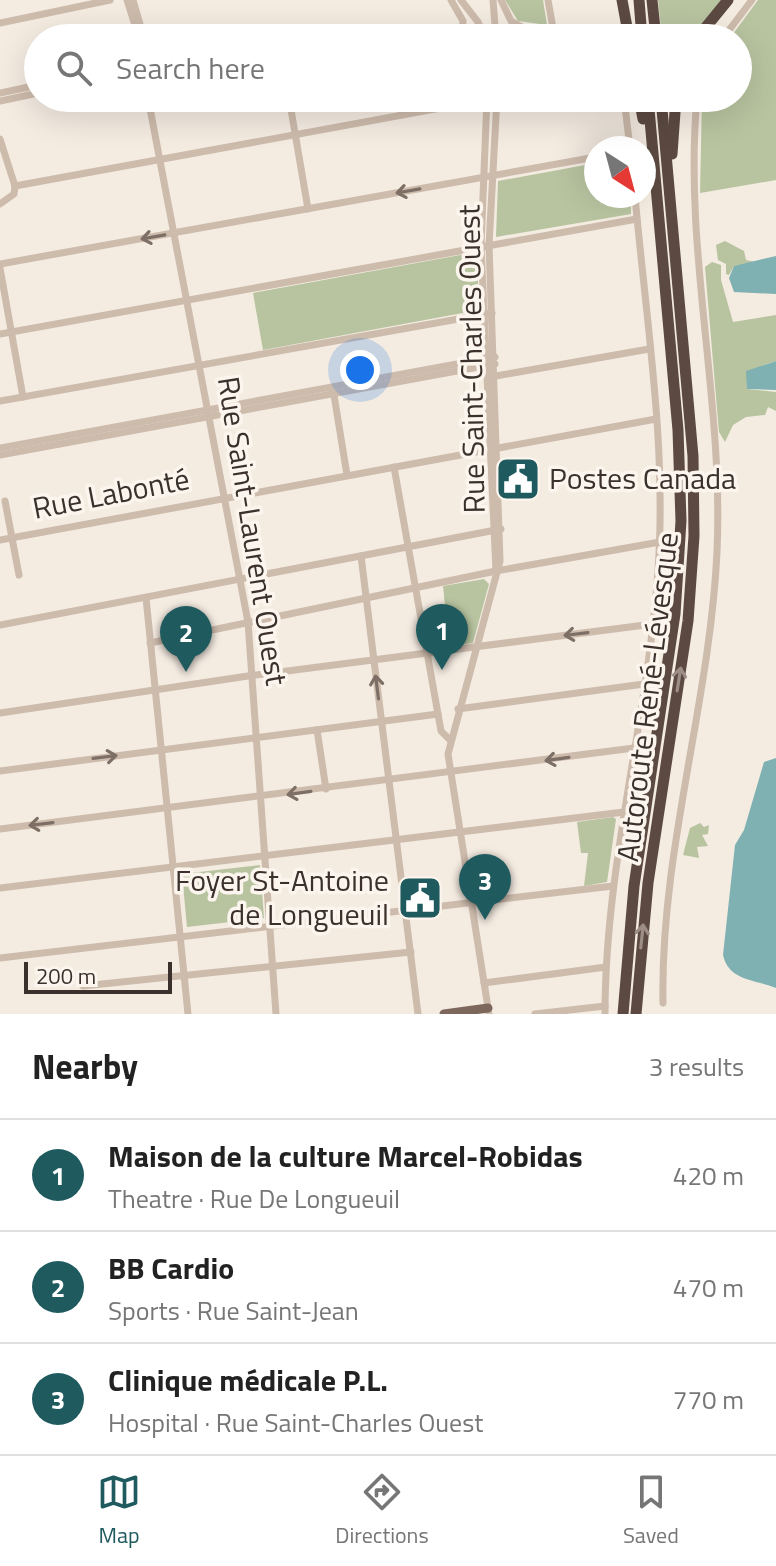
<!DOCTYPE html>
<meta charset="utf-8">
<style>
:root{--surface:#fff;--page:#f2f2f2;--text:#222;--muted:#767676;--line:#e0e0e0;--accent:#1f5a5e}
body{margin:0;font-family:"Titillium Web",sans-serif;background:var(--page);color:var(--text)}
.compass{position:absolute;left:584px;top:136px;width:72px;height:72px;border-radius:50%;background:var(--surface);box-shadow:0 8px 32px #0002;rotate:144deg}
.scale{position:absolute;left:24px;bottom:20px;width:148px;box-sizing:border-box;padding-left:8px;border:4px solid #3b302b;border-top:0;font-size:22px;line-height:28px;white-space:nowrap;color:#3b302b;-webkit-text-stroke:6px #fbf5ee;paint-order:stroke}
.you{position:absolute;left:360px;top:370px;width:28px;height:28px;margin:-20px;border:6px solid #fff;border-radius:50%;background:#1a73e8;box-shadow:0 0 0 12px #1a73e833}
.badge{display:grid;place-items:center;width:52px;height:52px;border-radius:50%;background:var(--accent);color:#fff;font-size:26px;font-weight:700}
.pin{position:absolute;translate:-50% -66px;filter:drop-shadow(0 2px 4px #0008)}
.pin::after{content:'';position:absolute;top:42px;width:28px;height:24px;background:inherit;clip-path:polygon(0 0,100% 0,50% 100%)}
.list{margin:0;padding:0;list-style:none}
h2{display:flex;justify-content:space-between;align-items:center;height:104px;margin:0;padding:0 32px;font-size:34px}
h2 small{font-size:26px;font-weight:400;color:var(--muted)}
.list li{display:grid;grid-template-columns:52px 1fr auto;gap:24px;align-items:center;box-sizing:border-box;height:112px;padding:0 32px;border-top:2px solid var(--line)}
.list b{display:block;font-size:30px;white-space:nowrap}
.list p{margin:0;font-size:26px;white-space:nowrap;color:var(--muted)}
.list em{font-size:26px;font-style:normal;color:var(--muted)}
.icon{flex:none;width:44px;height:44px;fill:none;stroke:currentColor;stroke-width:2;stroke-linecap:round;stroke-linejoin:round}
.map{position:relative;flex:none;width:776px;height:1014px;overflow:hidden}
.search{position:absolute;background:var(--surface);box-shadow:0 8px 32px #0002;left:24px;right:24px;top:24px;height:88px;display:flex;align-items:center;gap:20px;box-sizing:border-box;padding:0 28px;border-radius:44px;color:var(--muted);font-size:30px}
.sheet{height:440px;background:var(--surface)}
nav{display:flex;justify-content:space-around;align-items:center;box-sizing:border-box;height:112px;border-top:2px solid var(--line);background:var(--surface);font-size:22px;color:var(--muted)}
nav a{display:grid;justify-items:center;gap:4px}
nav .on{color:var(--accent)}
.map>svg:first-child{display:block}
.green{fill:#b8c4a0}
.water{fill:#7fb0b2}
.lines{fill:none;stroke-linecap:round;stroke-linejoin:round}
.minor{stroke:#cdbbac;stroke-width:7}
.major{stroke:#7d675c;stroke-width:9}
.highway{stroke:#5c4a42;stroke-width:11}
.oneway{stroke:#7d6f65}
.oneway2{stroke:#9c8e87}
.labels{text-anchor:middle;stroke-width:7;stroke-linejoin:round;paint-order:stroke}
.street-label{font-size:30px;fill:#3b302b;stroke:#fbf5ee}
.poi-label{font-size:30px;fill:#3b302b;stroke:#fbf5ee;text-anchor:start}
</style>
<div class="map">
<svg width="776" height="1014" viewBox="0 0 776 1014">
<rect width="100%" height="100%" fill="#f4ebe1"/>
<g class="green">
<polygon points="505,0 543,0 547,25 518,21"/>
<polygon points="658,0 723,0 693,38 662,38"/>
<polygon points="758,0 776,0 776,180 700,193 702,98 738,98 738,38 730,38"/>
<polygon points="596,163 596,196 631,196 631,214 496,237 498,181"/>
<polygon points="725,241 744,251 746,260 755,262 734,266 729,275 726,274 726,264 718,260 716,245"/>
<polygon points="471,253 477,256 479,310 263,350 253,293"/>
<path d="M712 262 721 265V280L733 322 776 315V361C762 365 745 371 747 389L776 392V411L768 407 765 415 746 417 733 425 725 442 719 432 705 267Z"/>
<polygon points="484,579 489,584 473,643 449,646 443,586"/>
<polygon points="613,817 616,819 607,882 584,886 588,853 581,853 577,822"/>
<polygon points="700,823 704,827 709,825 708,834 702,835 708,846 697,847 699,858 683,855 690,828"/>
<polygon points="260,865 264,918 187,927 182,874"/>
</g>
<g class="water">
<polygon points="776,256 776,294 734,292 729,278 734,266"/>
<polygon points="776,361 776,390 747,389 746,371"/>
<path d="M776 758V988C754 979 729 981 723 955L735 845 744 830 764 762Z"/>
</g>
<g class="lines">
<g class="minor">
<polyline points="127,0 139,38"/>
<polyline points="133,0 144,38"/>
<polyline points="451,0 463,21 462,38"/>
<polyline points="461,0 478,22 485,38"/>
<polyline points="493,0 496,38"/>
<polyline points="501,0 511,21 540,37"/>
<polyline points="548,0 554,34"/>
<polyline points="0,23 110,0"/>
<polyline points="532,38 568,33 591,38"/>
<polyline points="723,38 752,0"/>
<polyline points="0,93 38,85"/>
<polyline points="148,98 248,622 276,1014"/>
<polyline points="289,98 308,209"/>
<polyline points="487,98 481,246 496,571"/>
<polyline points="624,98 630,148"/>
<polyline points="0,101 38,93"/>
<polyline points="0,139 15,186"/>
<polyline points="15,186 495,98"/>
<polyline points="0,204 14,194 15,186"/>
<polyline points="0,264 596,157"/>
<polyline points="0,268 23,397"/>
<polyline points="0,334 637,219"/>
<polyline points="496,376 649,349"/>
<polyline points="333,389 347,475"/>
<polyline points="0,401 492,313"/>
<polyline points="0,448 495,357"/>
<polyline points="0,455 495,364"/>
<polyline points="394,467 441,731 450,740"/>
<polyline points="5,501 19,575"/>
<polyline points="0,540 656,419"/>
<polyline points="361,556 418,1014"/>
<polyline points="146,598 188,1014"/>
<polyline points="0,625 501,529"/>
<polyline points="150,643 496,571 660,542"/>
<polyline points="458,709 644,684"/>
<polyline points="0,713 248,676 653,624"/>
<polyline points="317,730 326,789"/>
<polyline points="0,771 438,714"/>
<polyline points="0,829 634,748"/>
<polyline points="0,888 624,812"/>
<polyline points="0,958 613,886"/>
<polyline points="484,983 606,967"/>
<polyline points="83,986 411,952"/>
<path d="M663 1003C660 851 710 703 717 552 724 400 683 249 697 98"/>
<polyline points="489,1014 448,754 500,561 489,245 497,98"/>
<polyline points="535,1014 605,1006"/>
<path d="M605 1014C605 864 648 719 658 570 667 446 646 320 635 196"/>
</g>
<polyline class="major" points="444,1014 488,1008"/>
<g class="highway">
<polyline points="622,0 629,38"/>
<polyline points="639,0 642,38"/>
<polyline points="652,0 656,38"/>
<polyline points="697,38 728,0"/>
<polyline points="639,98 643,119"/>
<polyline points="672,154 676,98"/>
<polyline points="623,1014 634,886 675,614 681,521 678,430 648,98"/>
<polyline points="636,1014 648,883 688,621 694,536 693,456 661,98"/>
</g>
</g>
<defs><path id="oneway-shaft" d="M-6 0H5M1.5-3L5.5 0L1.5 3" fill="none" stroke-width="1.6" stroke-linecap="round" stroke-linejoin="round" transform="scale(2)"/></defs>
<g class="oneway">
<use href="#oneway-shaft" transform="translate(408 191) rotate(170)"/>
<use href="#oneway-shaft" transform="translate(153 237) rotate(170)"/>
<use href="#oneway-shaft" transform="translate(576 634) rotate(173)"/>
<use href="#oneway-shaft" transform="translate(377 687) rotate(-97)"/>
<use href="#oneway-shaft" transform="translate(105 757) rotate(-7)"/>
<use href="#oneway-shaft" transform="translate(557 759) rotate(172)"/>
<use href="#oneway-shaft" transform="translate(299 793) rotate(172)"/>
<use href="#oneway-shaft" transform="translate(41 824) rotate(173)"/>
</g>
<g class="oneway2">
<use href="#oneway-shaft" transform="translate(679 679) rotate(-81)"/>
<use href="#oneway-shaft" transform="translate(642 936) rotate(-84)"/>
</g>
<defs>
<g id="civic-square" transform="scale(2.3)"><rect x="-9" y="-9" width="18" height="18" rx="4" fill="#1f5a5e" stroke="#fbf5ee"/><path d="M-.6-6.5H3V-4.5H.6V-3L4-1V1h2V6H-6V1h2V-1L-.6-3ZM-1.2 2.5V6h2.4V2.5Z" fill="#fff"/></g>
</defs>
<g fill-rule="evenodd">
<use href="#civic-square" x="518" y="479"/>
<use href="#civic-square" x="420" y="898"/>
</g>
<g class="labels">
<g class="street-label">
<text transform="translate(472 359) rotate(-91)" y="10">Rue Saint-Charles Ouest</text>
<text transform="translate(111 494) rotate(-11)" y="10">Rue Labonté</text>
<text transform="translate(252 531) rotate(81)" y="10">Rue Saint-Laurent Ouest</text>
<text transform="translate(648 697) rotate(-83)" y="10">Autoroute René-Lévesque</text>
</g>
<g class="poi-label">
<text x="549" y="489">Postes Canada</text>
<text x="389" y="891" text-anchor="end">Foyer St-Antoine<tspan x="389" dy="34">de Longueuil</tspan></text>
</g>
</g>
</svg>
<svg class="compass" viewBox="-18 -18 36 36"><path d="M0-13l5 13h-10z" fill="#e53935"/><path d="M0 13l5-13h-10z" fill="#767676"/></svg>
<div class="scale">200 m</div>
<div class="you"></div>
<div class="pin badge" style="left:442px;top:670px">1</div>
<div class="pin badge" style="left:186px;top:672px">2</div>
<div class="pin badge" style="left:485px;top:920px">3</div>
<div class="search"><svg class="icon" aria-label="search" viewBox="0 0 24 24"><circle cx="10" cy="10" r="6"/><path d="M15 15l6 6"/></svg>Search here</div>
</div>
<section class="sheet">
<h2>Nearby<small>3 results</small></h2>
<ul class="list">
<li><span class="badge">1</span><div><b>Maison de la culture Marcel-Robidas</b><p>Theatre · Rue De Longueuil</p></div><em>420 m</em></li>
<li><span class="badge">2</span><div><b>BB Cardio</b><p>Sports · Rue Saint-Jean</p></div><em>470 m</em></li>
<li><span class="badge">3</span><div><b>Clinique médicale P.L.</b><p>Hospital · Rue Saint-Charles Ouest</p></div><em>770 m</em></li>
</ul>
</section>
<nav>
<a class="on"><svg class="icon" aria-label="map" viewBox="0 0 24 24"><path d="M3 6l6-2 6 2 6-2v14l-6 2-6-2-6 2zM9 4v14M15 6v14"/></svg>Map</a>
<a><svg class="icon" aria-label="directions" viewBox="0 0 24 24"><path d="M12 3l9 9-9 9-9-9zM9 14v-3h6M13 9l2 2-2 2"/></svg>Directions</a>
<a><svg class="icon" aria-label="saved" viewBox="0 0 24 24"><path d="M7 4h10v16l-5-4-5 4z"/></svg>Saved</a>
</nav>
